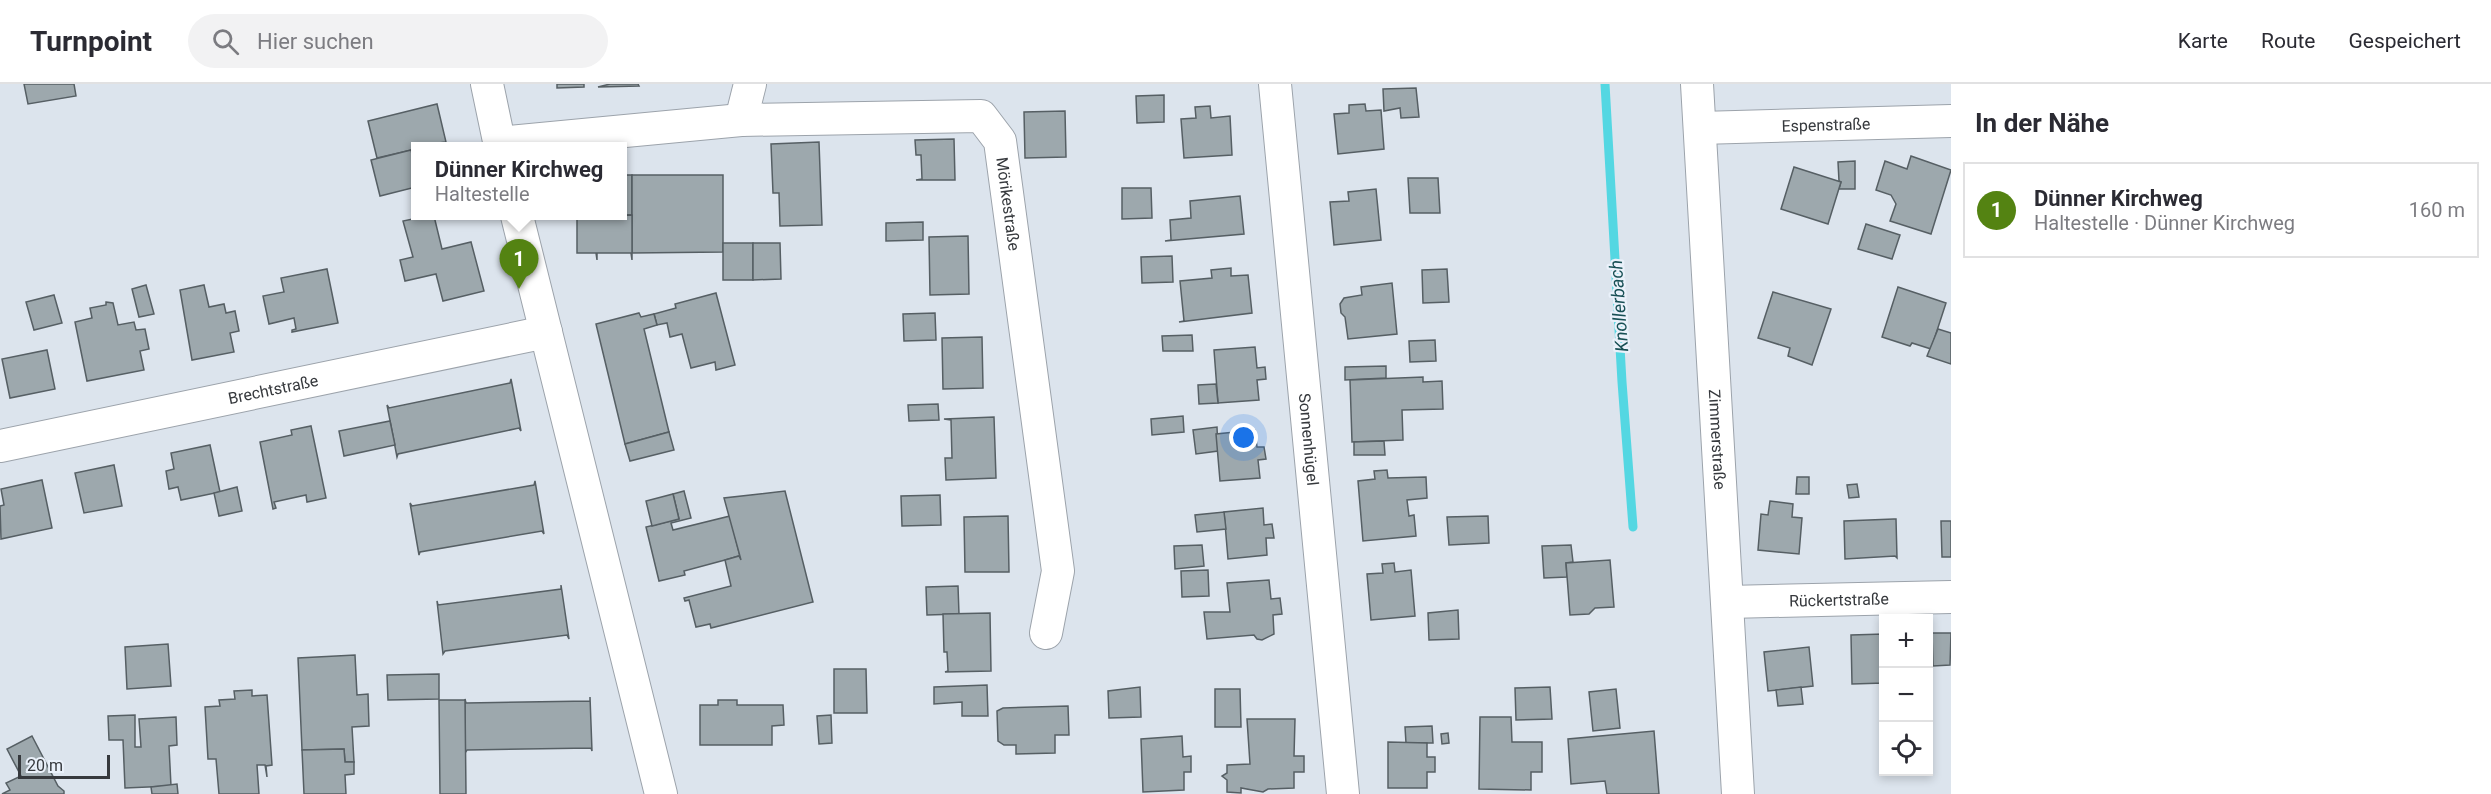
<!DOCTYPE html>
<html lang="de">
<meta charset="utf-8">
<style>
:root{--surface:#fff;--page:#f2f2f3;--text:#2b2b33;--muted:#7c7c81;--line:#e1e1e2;--accent:#548312}
body{margin:0;font-family:Roboto,sans-serif;background:var(--page);color:var(--text)}
.controls{position:absolute;right:18px;bottom:18px;display:grid;overflow:hidden;border-radius:0px;box-shadow:0 3px 9px #0003}
.controls button{width:54px;height:54px;display:grid;place-items:center;padding:0;border:0;border-bottom:2px solid var(--line);background:var(--surface);color:var(--text);font:30px sans-serif}
.scale{position:absolute;left:18px;bottom:15px;width:92px;box-sizing:border-box;padding-left:6px;border:3px solid #36393d;border-top:0;font-size:16px;line-height:21px;white-space:nowrap;color:#36393d;-webkit-text-stroke:4px #eaf1fa;paint-order:stroke}
.you{position:absolute;left:1244px;top:354px;width:21px;height:21px;margin:-15px;border:4px solid #fff;border-radius:50%;background:#1a73e8;box-shadow:0 0 0 9px #1a73e833}
.badge{display:grid;place-items:center;width:39px;height:39px;border-radius:50%;background:var(--accent);color:#fff;font-size:20px;font-weight:700}
.pin{position:absolute;translate:-50% -50px;filter:drop-shadow(0 2px 3px #0008)}
.pin::after{content:'';position:absolute;top:32px;width:21px;height:18px;background:inherit;clip-path:polygon(0 0,100% 0,50% 100%)}
.popup{position:absolute;left:411px;top:58px;width:216px;height:78px;box-sizing:border-box;display:grid;place-content:center;border-radius:0px;background:var(--surface);filter:drop-shadow(0 2px 4px #0005);font-size:20px;white-space:nowrap;color:var(--muted)}
.popup b{font-size:22px;color:var(--text)}
.popup::after{content:'';position:absolute;left:50%;top:100%;margin-left:-12px;border:12px solid transparent;border-top-color:var(--surface)}
.list{margin:0;padding:0;list-style:none}
h2{display:flex;justify-content:space-between;align-items:center;height:78px;margin:0;padding:0 24px;font-size:26px}
h2 small{font-size:20px;font-weight:400;color:var(--muted)}
.list li{display:grid;grid-template-columns:39px 1fr auto;gap:18px;align-items:center;box-sizing:border-box;height:96px;margin:0 12px 12px;padding:0 12px;border:2px solid var(--line);border-radius:0px}
.list b{display:block;font-size:22px;white-space:nowrap}
.list p{margin:0;font-size:20px;white-space:nowrap;color:var(--muted)}
.list em{font-size:20px;font-style:normal;color:var(--muted)}
.icon{flex:none;width:33px;height:33px;fill:none;stroke:currentColor;stroke-width:2;stroke-linecap:round;stroke-linejoin:round}
.map{position:relative;flex:none;width:1951px;height:710px;overflow:hidden}
header{display:flex;align-items:center;gap:36px;box-sizing:border-box;height:84px;padding:0 30px;background:var(--surface);border-bottom:2px solid var(--line)}
header strong{font-size:28px}
nav{display:flex;gap:33px;margin-inline-start:auto;font-size:21px}
.search{width:420px;height:54px;background:var(--page);display:flex;align-items:center;gap:15px;box-sizing:border-box;padding:0 21px;border-radius:33px;color:var(--muted);font-size:22px}
main{display:flex}
aside{flex:1;background:var(--surface)}
.map>svg:first-child{display:block}
.lines{fill:none;stroke-linecap:round;stroke-linejoin:round}
.stream{stroke:#54d7e2;stroke-width:9}
.building{fill:#9da8ad;stroke:#565f64;stroke-width:1.5}
.minor-casing{stroke:#9ca3ab;stroke-width:34}
.minor{stroke:#fff;stroke-width:32}
.labels{text-anchor:middle;stroke-width:4.5;stroke-linejoin:round;paint-order:stroke}
.street-label{font-size:16px;fill:#36393d;stroke:#eaf1fa}
.water-label{font-size:18px;font-style:italic;fill:#174f54;stroke:#eaf1fa}
</style>
<header>
<strong>Turnpoint</strong>
<div class="search"><svg class="icon" aria-label="search" viewBox="0 0 24 24"><circle cx="10" cy="10" r="6"/><path d="M15 15l6 6"/></svg>Hier suchen</div>
<nav><a>Karte</a><a>Route</a><a>Gespeichert</a></nav>
</header>
<main>
<div class="map">
<svg width="1951" height="710" viewBox="0 0 1951 710">
<rect width="100%" height="100%" fill="#dce4ed"/>
<g class="lines">
<polyline class="stream" points="1605,0 1622,298 1633,443"/>
</g>
<g class="building">
<polygon points="24,0 74,0 76,12 28,20"/>
<polygon points="557,0 584,0 584,3 557,4"/>
<polygon points="638,0 639,2 598,3 610,0"/>
<polygon points="1416,4 1419,33 1401,34 1400,24 1384,27 1383,5"/>
<polygon points="1164,11 1164,38 1137,39 1136,12"/>
<polygon points="437,20 446,58 416,62 416,65 377,74 368,37"/>
<polygon points="1365,20 1366,27 1381,26 1384,65 1338,70 1334,30 1349,29 1349,21"/>
<polygon points="1210,22 1211,34 1230,32 1232,71 1184,74 1181,35 1196,34 1195,23"/>
<polygon points="1065,27 1066,73 1025,74 1024,28"/>
<polygon points="954,55 955,96 916,96 922,95 921,71 916,71 915,56"/>
<polygon points="819,58 822,141 780,142 779,109 773,109 771,60"/>
<polygon points="411,66 416,85 416,103 380,112 371,76"/>
<polygon points="1911,72 1951,86 1931,150 1890,137 1896,120 1891,111 1876,106 1885,77 1907,85"/>
<polygon points="1855,77 1855,105 1839,105 1841,98 1839,97 1838,78"/>
<polygon points="1794,83 1841,98 1828,140 1781,125"/>
<rect x="622" y="91" width="10" height="40"/>
<polygon points="632,91 723,91 723,168 632,169"/>
<polygon points="1408,94 1438,94 1440,129 1410,129"/>
<polygon points="1122,104 1151,104 1152,134 1122,135"/>
<polygon points="1376,105 1381,156 1334,161 1330,118 1349,117 1348,108"/>
<polygon points="1240,112 1244,150 1165,157 1171,156 1170,136 1191,134 1190,117"/>
<polygon points="632,131 632,176 631,169 597,169 597,176 596,169 577,169 577,132"/>
<polygon points="427,132 434,132 442,165 471,158 484,207 443,217 436,190 405,197 400,176 413,173 403,137"/>
<polygon points="923,138 923,156 886,157 886,139"/>
<polygon points="1866,140 1900,151 1892,175 1858,165"/>
<polygon points="968,152 969,210 930,211 929,153"/>
<rect x="723" y="159" width="30" height="37"/>
<polygon points="753,159 780,159 781,195 753,196"/>
<polygon points="1172,172 1173,198 1142,199 1141,173"/>
<polygon points="1231,184 1231,192 1248,191 1252,229 1179,238 1184,237 1180,197 1212,194 1211,186"/>
<polygon points="327,185 338,239 292,248 292,246 296,245 294,234 269,240 263,212 284,208 281,194"/>
<polygon points="1447,185 1449,218 1423,219 1422,186"/>
<polygon points="1392,199 1397,250 1348,255 1345,233 1341,229 1340,220 1344,214 1362,211 1361,203"/>
<polygon points="146,201 154,230 139,233 132,205"/>
<polygon points="204,201 209,223 224,220 226,229 235,227 239,247 230,249 234,268 192,276 180,206"/>
<polygon points="1898,203 1946,219 1931,265 1912,259 1910,262 1882,253"/>
<polygon points="1773,208 1831,225 1812,281 1788,272 1790,264 1758,254"/>
<polygon points="716,209 735,281 716,286 715,278 691,284 682,250 670,253 667,239 657,241 654,230 676,224 675,220"/>
<polygon points="54,211 62,239 34,246 26,218"/>
<polygon points="106,218 113,219 118,241 134,238 136,246 145,245 149,265 140,267 144,286 87,297 75,238 92,234 90,224 106,221"/>
<polygon points="639,229 641,233 654,230 657,241 644,245 669,348 625,360 596,240"/>
<polygon points="935,229 936,256 904,257 903,230"/>
<polygon points="1938,245 1951,249 1951,280 1927,272"/>
<polygon points="1192,251 1193,267 1163,267 1162,252"/>
<polygon points="982,253 983,304 943,305 942,254"/>
<polygon points="1435,256 1436,277 1410,278 1409,257"/>
<polygon points="1255,263 1257,284 1265,283 1266,295 1257,296 1259,316 1218,319 1214,266"/>
<polygon points="47,266 55,305 10,314 2,275"/>
<polygon points="1386,282 1386,294 1345,296 1345,283"/>
<polygon points="1423,293 1423,298 1442,297 1443,325 1402,326 1403,356 1352,358 1350,296"/>
<polygon points="511,295 521,347 519,344 398,370 397,373 387,321 389,324 510,299"/>
<polygon points="1216,300 1218,319 1199,320 1198,301"/>
<polygon points="938,320 939,336 909,337 908,321"/>
<polygon points="1183,332 1184,348 1152,351 1151,335"/>
<polygon points="994,333 996,394 946,396 945,374 952,374 951,336 944,335"/>
<polygon points="390,337 395,361 344,372 339,347"/>
<polygon points="311,342 326,414 307,418 306,411 274,418 276,424 273,425 260,358 292,351 291,346"/>
<polygon points="1217,343 1218,367 1196,370 1193,346"/>
<polygon points="1255,346 1257,363 1264,363 1266,375 1258,376 1260,394 1220,397 1216,350"/>
<polygon points="669,348 674,366 630,377 625,360"/>
<polygon points="1384,357 1385,371 1354,371 1354,358"/>
<polygon points="210,361 220,408 181,416 178,403 169,405 166,387 174,385 171,369"/>
<polygon points="114,381 122,422 84,429 75,389"/>
<polygon points="1387,386 1388,394 1426,393 1427,414 1407,416 1409,432 1414,431 1416,452 1363,457 1358,397 1375,395 1374,387"/>
<polygon points="1797,393 1809,393 1809,410 1796,410"/>
<polygon points="42,396 52,444 1,455 0,422 4,421 1,405"/>
<polygon points="535,397 544,450 542,447 420,468 419,471 410,419 412,422 534,401"/>
<polygon points="1857,400 1859,413 1849,414 1847,401"/>
<polygon points="237,403 242,427 219,432 214,409"/>
<polygon points="684,407 691,434 671,439 673,446 730,432 741,476 739,472 725,476 684,487 685,491 659,497 646,443 679,435 673,410"/>
<polygon points="785,407 813,518 711,544 710,540 696,543 689,516 685,517 684,514 731,502 725,476 739,472 741,476 724,414"/>
<polygon points="673,410 679,435 652,442 646,417"/>
<polygon points="940,411 941,441 902,442 901,412"/>
<polygon points="1770,417 1793,420 1792,433 1802,434 1799,470 1758,466 1761,430 1768,431"/>
<polygon points="1263,424 1264,441 1272,440 1274,454 1266,454 1267,471 1228,475 1224,428"/>
<polygon points="1224,428 1226,445 1197,448 1195,431"/>
<polygon points="1008,432 1009,488 965,488 964,433"/>
<polygon points="1488,432 1489,459 1449,461 1447,433"/>
<polygon points="1894,435 1896,435 1897,474 1895,472 1845,475 1844,437"/>
<polygon points="1941,437 1951,437 1951,473 1942,473"/>
<polygon points="1202,461 1204,482 1175,485 1174,462"/>
<polygon points="1571,461 1573,478 1566,479 1567,493 1544,494 1542,462"/>
<polygon points="1610,476 1614,523 1595,524 1589,530 1570,531 1566,479"/>
<polygon points="1394,479 1395,488 1411,486 1415,532 1371,536 1367,490 1383,489 1382,480"/>
<polygon points="1208,486 1209,512 1182,513 1181,487"/>
<polygon points="1269,496 1271,515 1280,514 1282,530 1273,531 1274,550 1262,556 1257,555 1254,551 1207,555 1204,528 1230,528 1227,499"/>
<polygon points="561,501 569,555 567,551 445,567 443,570 437,517 438,521 561,505"/>
<polygon points="958,502 959,530 927,531 926,503"/>
<polygon points="1458,526 1459,555 1429,556 1428,529"/>
<polygon points="990,529 991,587 945,588 948,587 947,568 944,568 943,530"/>
<polygon points="1932,549 1951,549 1950,581 1933,582"/>
<polygon points="1884,550 1884,599 1852,600 1851,551"/>
<polygon points="168,560 171,602 127,605 125,563"/>
<polygon points="1809,563 1813,602 1768,607 1764,568"/>
<polygon points="355,571 357,611 368,610 369,642 352,643 354,678 345,678 344,665 302,666 298,574"/>
<polygon points="834,585 866,585 867,629 834,629"/>
<polygon points="439,590 439,615 388,616 387,591"/>
<polygon points="987,601 988,632 962,632 962,618 934,620 934,603"/>
<polygon points="1140,603 1141,633 1109,634 1108,607"/>
<polygon points="1550,603 1552,635 1516,636 1515,604"/>
<polygon points="1801,603 1803,620 1778,622 1776,606"/>
<polygon points="1215,605 1240,605 1241,643 1215,643"/>
<polygon points="1616,605 1620,644 1593,647 1589,608"/>
<polygon points="252,606 252,612 267,611 272,681 266,682 267,693 265,681 257,681 259,710 219,710 216,675 208,675 205,623 220,622 219,616 235,615 234,607"/>
<polygon points="590,613 592,667 591,664 467,666 465,669 465,615 466,619 590,617"/>
<polygon points="439,616 465,616 466,710 440,710"/>
<polygon points="718,616 737,616 737,621 783,621 784,641 772,642 772,661 700,661 700,621 718,621"/>
<polygon points="1068,622 1069,651 1055,651 1055,669 1016,670 1016,661 1004,661 998,657 997,627 1003,624"/>
<polygon points="135,631 135,663 141,663 139,635 176,633 177,661 169,662 171,702 125,704 123,656 109,656 108,632"/>
<polygon points="831,631 832,659 819,660 817,632"/>
<polygon points="1480,633 1511,633 1512,658 1542,658 1542,688 1531,688 1531,706 1479,705"/>
<polygon points="1247,635 1295,635 1294,672 1304,672 1304,688 1294,688 1294,704 1268,705 1263,708 1241,704 1241,709 1227,708 1227,696 1222,692 1227,689 1227,681 1250,680"/>
<polygon points="1432,642 1433,659 1406,659 1405,643"/>
<polygon points="1654,647 1659,710 1607,710 1605,697 1571,700 1568,655"/>
<polygon points="1448,649 1449,659 1442,660 1441,650"/>
<polygon points="32,652 58,702 64,707 64,710 2,710 10,706 6,699 21,692 7,665"/>
<polygon points="1182,652 1183,673 1191,672 1191,688 1184,688 1184,706 1143,708 1141,655"/>
<polygon points="1388,658 1427,659 1427,673 1435,673 1435,688 1427,688 1427,704 1388,704"/>
<polygon points="344,665 345,678 354,678 354,690 345,691 346,710 304,710 302,666"/>
<polygon points="177,700 178,710 152,710 151,703"/>
</g>
<g class="lines">
<g class="minor-casing">
<g id="minor">
<polyline points="487,0 500,62"/>
<path id="s1" d="M1275 0 1343 710"/>
<path id="s2" d="M1697 0 1738 710"/>
<polyline points="741,36 750,0"/>
<path id="s3" d="M1700 44 1951 37"/>
<path id="s4" d="M499 59 741 36 981 32 1000 57 1058 487 1046 549"/>
<polyline points="517,132 661,710"/>
<path id="s5" d="M0 362 546 248"/>
<path id="s6" d="M1728 518 1951 513"/>
</g>
</g>
<use href="#minor" class="minor"/>
</g>
<g class="labels">
<g class="street-label">
<text dy="6" stroke="none"><textPath href="#s3" startOffset="126">Espenstraße</textPath></text>
<text dy="6" stroke="none"><textPath href="#s4" startOffset="578">Mörikestraße</textPath></text>
<text dy="6" stroke="none"><textPath href="#s5" startOffset="279">Brechtstraße</textPath></text>
<text dy="6" stroke="none"><textPath href="#s1" startOffset="357">Sonnenhügel</textPath></text>
<text dy="6" stroke="none"><textPath href="#s2" startOffset="356">Zimmerstraße</textPath></text>
<text dy="6" stroke="none"><textPath href="#s6" startOffset="111">Rückertstraße</textPath></text>
</g>
<g class="water-label">
<text transform="translate(1619 222) rotate(-94)" y="6">Knollerbach</text>
</g>
</g>
</svg>
<div class="controls">
<button>+</button>
<button>−</button>
<button><svg class="icon" aria-label="locate" viewBox="0 0 24 24"><circle cx="12" cy="12" r="6"/><path d="M12 2v4M12 18v4M2 12h4M18 12h4"/></svg></button>
</div>
<div class="scale">20 m</div>
<div class="you"></div>
<div class="pin badge" style="left:519px;top:205px">1</div>
<div class="popup"><b>Dünner Kirchweg</b>Haltestelle</div>
</div>
<aside>
<h2>In der Nähe<small></small></h2>
<ul class="list">
<li><span class="badge">1</span><div><b>Dünner Kirchweg</b><p>Haltestelle · Dünner Kirchweg</p></div><em>160 m</em></li>
</ul>
</aside>
</main>
